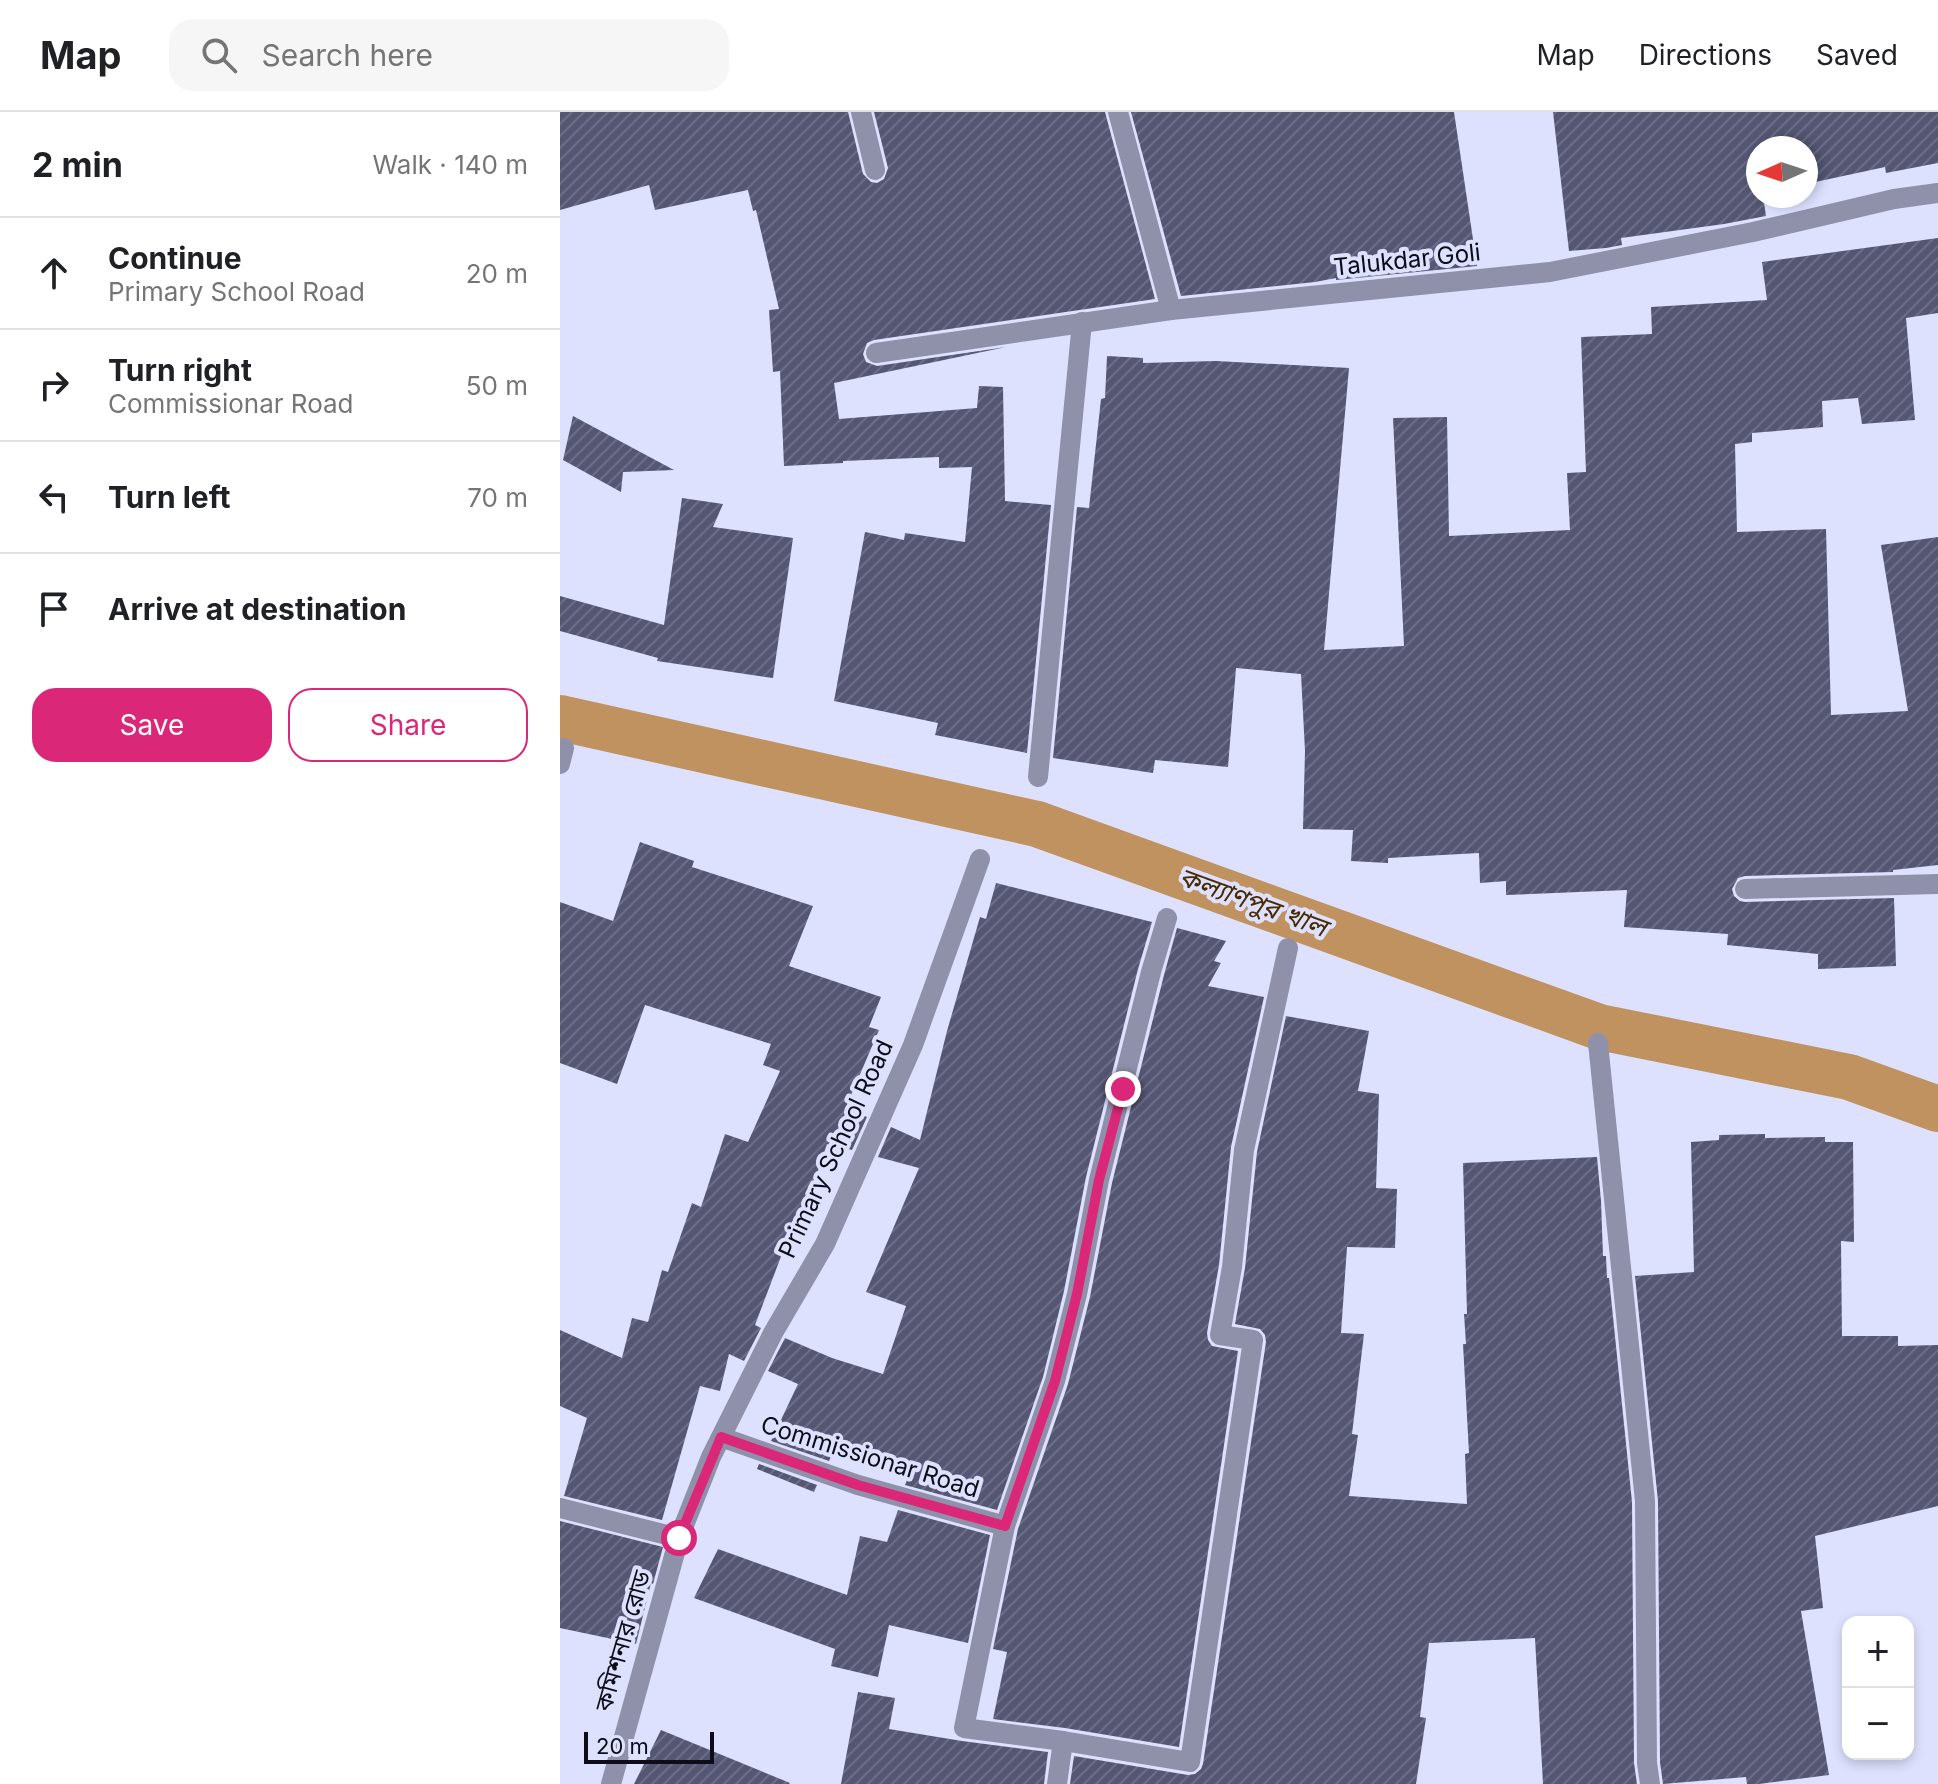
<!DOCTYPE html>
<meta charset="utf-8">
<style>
:root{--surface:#fff;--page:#f6f6f6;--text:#202124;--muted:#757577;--line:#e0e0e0;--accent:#db2777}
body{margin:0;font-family:Inter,"Noto Sans Bengali",sans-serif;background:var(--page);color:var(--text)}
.controls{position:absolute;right:24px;bottom:24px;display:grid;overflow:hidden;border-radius:16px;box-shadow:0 4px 12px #0003}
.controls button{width:72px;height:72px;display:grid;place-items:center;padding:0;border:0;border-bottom:2px solid var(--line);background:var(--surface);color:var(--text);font:40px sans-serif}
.compass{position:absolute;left:1186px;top:24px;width:72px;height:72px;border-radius:50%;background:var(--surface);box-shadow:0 4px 12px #0003;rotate:267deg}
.scale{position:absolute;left:24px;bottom:20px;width:130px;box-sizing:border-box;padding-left:8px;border:4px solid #0d0d19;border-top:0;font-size:22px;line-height:28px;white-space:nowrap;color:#0d0d19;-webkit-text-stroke:6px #dee1fe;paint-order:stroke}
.stop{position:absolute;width:24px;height:24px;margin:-18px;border:6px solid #db2777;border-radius:50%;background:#fff}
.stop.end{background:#db2777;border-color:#fff;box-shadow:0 2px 8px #0008}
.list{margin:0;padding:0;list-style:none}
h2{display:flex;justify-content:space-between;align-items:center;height:104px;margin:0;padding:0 32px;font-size:34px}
h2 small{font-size:26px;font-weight:400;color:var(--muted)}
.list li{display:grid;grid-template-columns:52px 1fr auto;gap:24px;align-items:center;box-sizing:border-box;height:112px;padding:0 32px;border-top:2px solid var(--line)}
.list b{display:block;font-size:30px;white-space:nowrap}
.list p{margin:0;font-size:26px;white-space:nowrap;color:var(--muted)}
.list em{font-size:26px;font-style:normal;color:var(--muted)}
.actions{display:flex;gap:16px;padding:24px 32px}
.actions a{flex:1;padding:18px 0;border:2px solid var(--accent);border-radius:24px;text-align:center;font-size:28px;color:var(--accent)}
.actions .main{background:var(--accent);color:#fff}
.icon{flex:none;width:44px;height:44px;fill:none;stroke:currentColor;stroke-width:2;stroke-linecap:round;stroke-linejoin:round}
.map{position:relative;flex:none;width:1378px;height:1672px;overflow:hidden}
header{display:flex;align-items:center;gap:48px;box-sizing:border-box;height:112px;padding:0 40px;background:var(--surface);border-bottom:2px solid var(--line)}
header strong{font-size:38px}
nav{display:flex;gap:44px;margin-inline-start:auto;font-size:28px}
.search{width:560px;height:72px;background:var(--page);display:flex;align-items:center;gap:20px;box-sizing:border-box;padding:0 28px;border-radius:24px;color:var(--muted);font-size:30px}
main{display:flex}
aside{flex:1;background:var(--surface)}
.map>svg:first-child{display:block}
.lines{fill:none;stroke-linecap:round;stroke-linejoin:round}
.canal{stroke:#bf925f;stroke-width:46}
.building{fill:url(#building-hatch)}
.minor{stroke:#8f91ab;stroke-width:20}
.route{stroke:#db2777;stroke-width:10}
.labels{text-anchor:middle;stroke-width:8;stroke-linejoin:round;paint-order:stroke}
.street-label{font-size:24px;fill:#0d0d19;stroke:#dee1fe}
.water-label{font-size:26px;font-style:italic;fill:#482a00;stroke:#dee1fe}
</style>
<header>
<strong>Map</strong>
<div class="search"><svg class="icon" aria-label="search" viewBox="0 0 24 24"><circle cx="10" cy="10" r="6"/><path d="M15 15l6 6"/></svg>Search here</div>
<nav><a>Map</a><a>Directions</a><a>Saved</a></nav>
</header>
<main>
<aside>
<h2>2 min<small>Walk · 140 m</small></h2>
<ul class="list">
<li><svg class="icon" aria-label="ahead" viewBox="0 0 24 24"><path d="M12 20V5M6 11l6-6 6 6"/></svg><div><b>Continue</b><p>Primary School Road</p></div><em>20 m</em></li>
<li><svg class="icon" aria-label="right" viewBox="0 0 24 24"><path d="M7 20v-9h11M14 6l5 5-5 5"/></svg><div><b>Turn right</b><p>Commissionar Road</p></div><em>50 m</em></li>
<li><svg class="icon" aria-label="left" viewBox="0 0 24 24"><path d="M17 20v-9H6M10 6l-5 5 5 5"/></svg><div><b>Turn left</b></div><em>70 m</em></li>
<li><svg class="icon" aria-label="arrive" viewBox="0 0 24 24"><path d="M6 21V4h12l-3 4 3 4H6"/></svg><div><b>Arrive at destination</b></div></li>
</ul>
<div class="actions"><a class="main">Save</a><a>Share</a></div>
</aside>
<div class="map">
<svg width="1378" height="1672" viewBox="0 0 1378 1672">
<defs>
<pattern id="building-hatch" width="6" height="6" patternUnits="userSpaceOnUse" patternTransform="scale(2)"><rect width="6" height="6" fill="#545674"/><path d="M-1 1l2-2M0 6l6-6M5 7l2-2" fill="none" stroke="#6c6e86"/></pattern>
</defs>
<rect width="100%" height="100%" fill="#dee1fe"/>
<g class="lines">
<polyline class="canal" points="0,606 477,712 1039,915 1289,965 1378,997"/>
</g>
<g class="building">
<polygon points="0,0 288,0 303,62 311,70 317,71 324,67 328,56 314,0 545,0 595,187 314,228 307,231 303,242 306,250 317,254 446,235 274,271 279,307 417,296 419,274 443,275 445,389 491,393 467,641 375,623 378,611 274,589 305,420 344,428 345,421 405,430 412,355 379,356 379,345 283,349 283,351 224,354 220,259 213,260 209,198 219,197 196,98 193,99 188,78 95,98 89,73 0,98"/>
<polygon points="571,0 894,0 917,154 776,168 776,166 755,170 621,184"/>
<polygon points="993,0 1378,0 1378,51 1326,61 1325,55 1246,72 1246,36 1198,36 1198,84 1203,84 1206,104 1164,112 1061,126 1062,133 1046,136 1009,139"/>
<polygon points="1378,126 1378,201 1346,206 1355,308 1302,312 1298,286 1262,289 1263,315 1192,321 1192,330 1175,332 1177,420 1266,417 1271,603 1348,599 1321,433 1378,425 1378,753 1333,758 1333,760 1185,764 1178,766 1172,777 1174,784 1180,789 1185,790 1334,786 1336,854 1258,857 1258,842 1167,833 1168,822 1064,815 1067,778 946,783 946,769 920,771 919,741 828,746 828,751 791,749 793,718 743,717 745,639 741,562 676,556 668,655 595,648 593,661 493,646 517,395 529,396 541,287 545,286 547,244 583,246 583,251 656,249 789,256 764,538 844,534 833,306 887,305 889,424 1010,418 1007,361 1026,360 1021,225 1092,222 1091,195 1207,188 1202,150"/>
<polygon points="13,304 114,358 63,360 61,380 3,348"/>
<polygon points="122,386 163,392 153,415 233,426 213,566 97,549 98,546 0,519 0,484 104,513"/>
<polygon points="80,730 134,749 132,755 253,794 229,854 321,885 309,915 319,918 286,995 307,1005 292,1038 281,1035 280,1038 267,1032 239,1115 233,1113 195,1213 201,1216 184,1249 169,1242 160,1279 140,1274 102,1408 4,1384 27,1306 0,1294 0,1218 62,1246 72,1206 88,1210 102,1158 108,1160 132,1091 141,1095 165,1022 188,1030 220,959 203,953 211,932 85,893 57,972 0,951 0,790 53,809"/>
<polygon points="436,771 592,810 578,857 526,1065 504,1179 483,1265 437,1398 345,1373 348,1365 274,1338 269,1349 211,1329 238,1272 208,1259 225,1226 272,1246 323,1262 346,1194 306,1180 359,1056 318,1045 331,1015 360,1028 387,919 420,805 426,807"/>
<polygon points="617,816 666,829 654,849 661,851 648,874 704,885 671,1035 659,1153 647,1221 648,1228 652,1234 678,1239 619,1635 505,1616 433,1607 447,1540 433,1537 458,1417 508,1272 530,1185 552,1071 604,863"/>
<polygon points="726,904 809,919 798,979 819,982 816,1076 837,1077 835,1136 787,1135 781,1221 804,1222 792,1322 798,1323 789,1384 907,1392 905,1342 909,1341 903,1232 906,1232 904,1202 907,1202 903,1051 1037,1045 1041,1089 1043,1144 1046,1144 1047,1166 1049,1166 1072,1390 1074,1651 1077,1672 983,1672 975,1526 869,1531 860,1605 866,1606 856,1672 510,1672 514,1644 628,1663 635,1662 641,1657 643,1652 706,1230 705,1223 700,1217 675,1212 685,1156 697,1040"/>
<polygon points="1205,1022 1205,1026 1265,1025 1265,1030 1293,1030 1294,1130 1281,1129 1282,1224 1338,1224 1338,1234 1378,1233 1378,1394 1255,1424 1263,1496 1241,1499 1269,1663 1199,1672 1187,1672 1186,1665 1103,1672 1100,1650 1098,1389 1075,1164 1134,1160 1131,1030 1159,1028 1159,1023"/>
<polygon points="199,1352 257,1373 254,1380 197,1357"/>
<polygon points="338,1398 430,1423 408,1531 329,1513 318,1565 271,1554 275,1537 134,1486 158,1437 287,1483 300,1424 327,1430"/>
<polygon points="0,1409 103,1435 93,1472 91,1471 76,1532 0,1516"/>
<polygon points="298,1580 335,1586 329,1617 402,1629 488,1640 484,1672 281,1672"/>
<polygon points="101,1618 230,1671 229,1672 74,1672"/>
</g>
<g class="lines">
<g class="minor">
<polyline points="301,0 315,58"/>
<polyline points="558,0 611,198"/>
<polyline points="316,241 611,198 990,160 1193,120 1334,87 1378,81"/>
<polyline points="0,652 4,636"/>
<polyline points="478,665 522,210"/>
<polyline points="1185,777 1378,772"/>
<polyline points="607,806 591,860 539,1068 517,1182 495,1269 445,1414 404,1616 503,1629 630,1650 693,1228 660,1223 672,1155 684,1038 728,836"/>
<polyline points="1038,931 1085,1389 1087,1651 1090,1672"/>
<polyline points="161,1325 298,1373 445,1414"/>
<polyline points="0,1396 119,1426"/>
<polyline points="51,1672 119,1426 151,1345 213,1221 265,1132 353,933 420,747"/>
<polyline points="497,1672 503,1629"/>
</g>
</g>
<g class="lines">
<polyline class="route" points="119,1426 161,1325 298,1373 445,1414 495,1269 517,1182 539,1068 563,977"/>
</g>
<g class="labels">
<g class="street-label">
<text transform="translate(847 148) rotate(-6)" y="8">Talukdar Goli</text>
<text transform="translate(276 1037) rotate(-65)" y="8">Primary School Road</text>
<text transform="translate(310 1345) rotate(17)" y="8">Commissionar Road</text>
<text transform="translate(63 1529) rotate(-74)" y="8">কমিশনার রোড</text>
</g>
<g class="water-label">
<text transform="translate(693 790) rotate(20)" y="9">কল্যাণপুর খাল</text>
</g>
</g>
</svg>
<div class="controls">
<button>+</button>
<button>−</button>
</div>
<svg class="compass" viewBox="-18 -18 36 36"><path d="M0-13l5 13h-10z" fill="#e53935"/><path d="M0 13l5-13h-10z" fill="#757577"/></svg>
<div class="scale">20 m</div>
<div class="stop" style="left:119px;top:1426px"></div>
<div class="stop end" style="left:563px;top:977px"></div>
</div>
</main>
